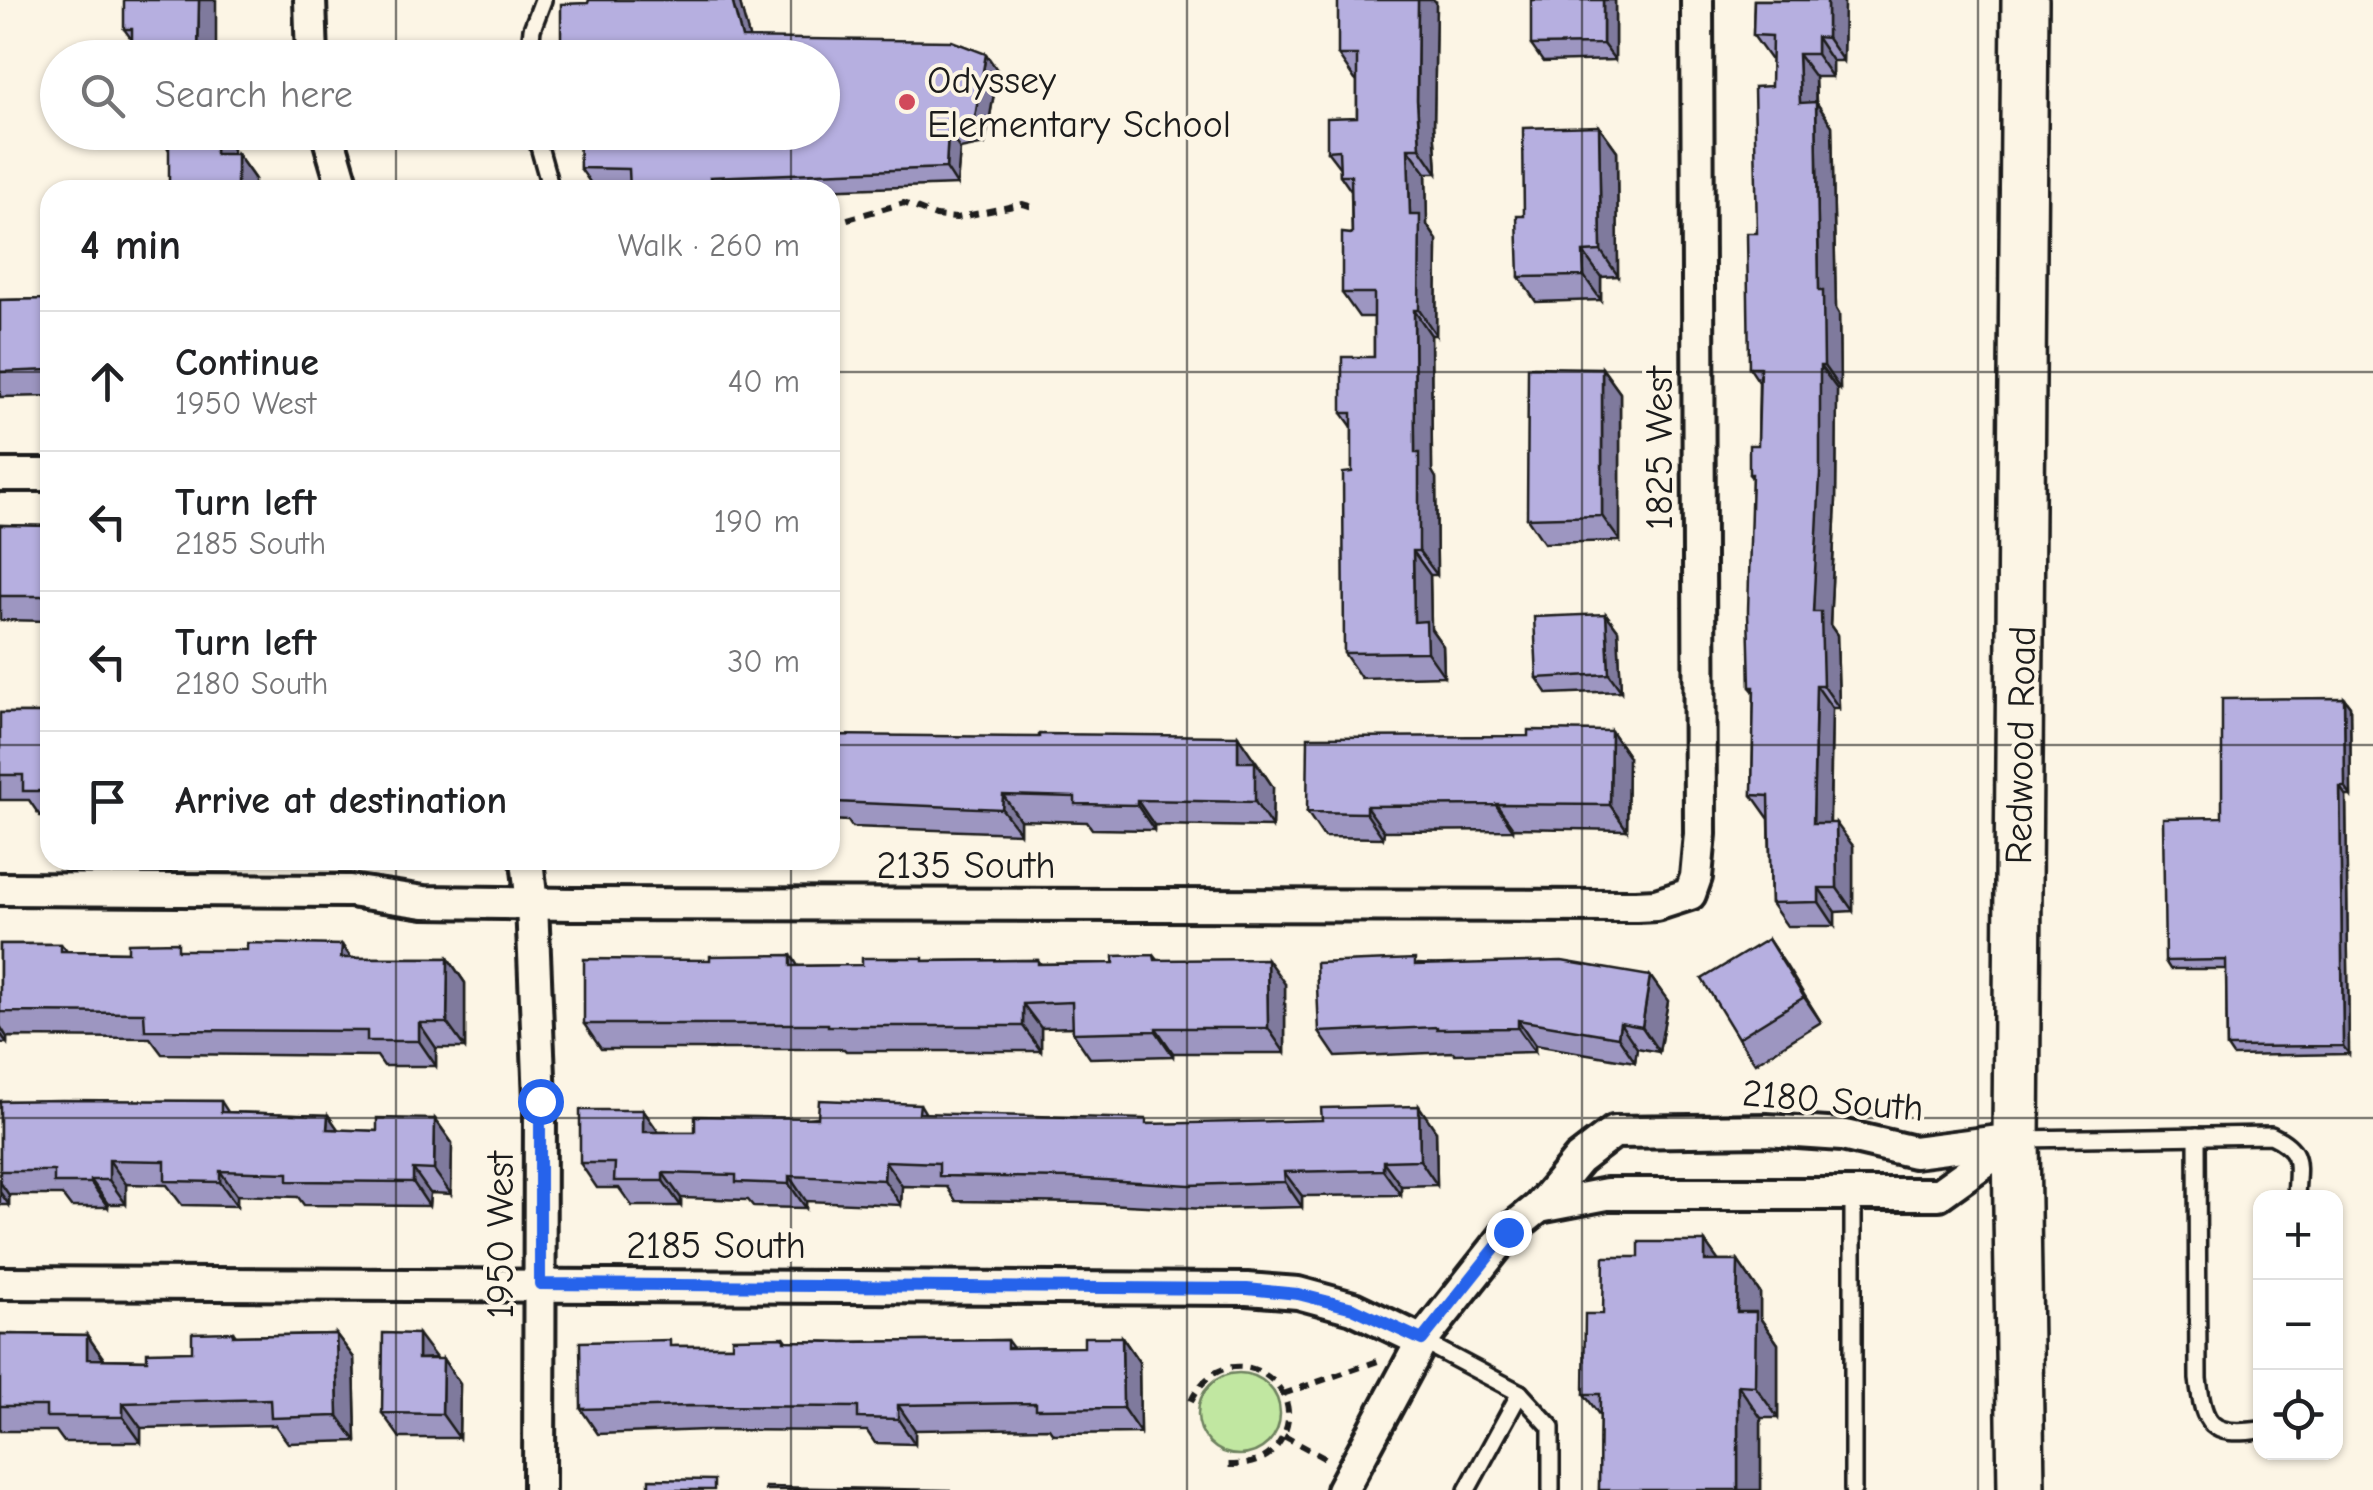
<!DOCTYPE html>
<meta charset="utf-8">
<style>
:root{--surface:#fff;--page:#f6f6f6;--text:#202124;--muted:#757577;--line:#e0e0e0}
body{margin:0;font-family:"Comic Neue",sans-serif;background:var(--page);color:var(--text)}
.controls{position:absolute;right:30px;bottom:30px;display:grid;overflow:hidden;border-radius:20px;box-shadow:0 2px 8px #0004}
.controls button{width:90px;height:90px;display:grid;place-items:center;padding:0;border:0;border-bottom:2px solid var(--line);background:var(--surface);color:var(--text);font:50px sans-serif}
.stop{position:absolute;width:30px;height:30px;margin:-22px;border:8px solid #2563eb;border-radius:50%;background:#fff}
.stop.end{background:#2563eb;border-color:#fff;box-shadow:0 2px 10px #0008}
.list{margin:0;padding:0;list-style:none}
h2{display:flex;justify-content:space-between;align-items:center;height:130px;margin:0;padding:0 40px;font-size:42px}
h2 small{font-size:32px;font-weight:400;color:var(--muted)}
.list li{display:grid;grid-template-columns:65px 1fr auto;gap:30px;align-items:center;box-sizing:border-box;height:140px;padding:0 40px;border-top:2px solid var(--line)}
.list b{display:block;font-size:38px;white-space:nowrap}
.list p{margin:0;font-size:32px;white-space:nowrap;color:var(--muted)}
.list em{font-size:32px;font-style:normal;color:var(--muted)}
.icon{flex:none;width:55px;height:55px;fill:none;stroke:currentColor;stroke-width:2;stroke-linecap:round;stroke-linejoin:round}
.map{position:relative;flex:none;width:2373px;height:1490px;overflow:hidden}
.search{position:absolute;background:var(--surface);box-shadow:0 2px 8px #0004;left:40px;top:40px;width:800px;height:110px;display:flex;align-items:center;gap:25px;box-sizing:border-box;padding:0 35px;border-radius:55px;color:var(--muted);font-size:38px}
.panel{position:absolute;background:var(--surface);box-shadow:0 2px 8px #0004;left:40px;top:180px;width:800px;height:690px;border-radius:30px}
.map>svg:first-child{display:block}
.green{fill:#c1e7a1;stroke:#6e825e;stroke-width:2.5}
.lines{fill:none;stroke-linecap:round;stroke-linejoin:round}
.lane-casing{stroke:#1c1c1c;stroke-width:22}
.street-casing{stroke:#1c1c1c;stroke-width:38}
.secondary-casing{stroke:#1c1c1c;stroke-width:52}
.path{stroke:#1c1c1c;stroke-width:6;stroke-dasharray:10 8;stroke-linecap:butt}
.lane{stroke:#fcf5e5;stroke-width:15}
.street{stroke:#fcf5e5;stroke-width:30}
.secondary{stroke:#fcf5e5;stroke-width:45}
.wall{fill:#9d96c1;stroke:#1c1c1c;stroke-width:2.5}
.shaded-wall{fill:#7f7a9d;stroke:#1c1c1c;stroke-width:2.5}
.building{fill:#b6afe0;stroke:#1c1c1c;stroke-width:2.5}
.route{stroke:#2563eb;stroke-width:12}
.grid{fill:none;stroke:#1c1c1c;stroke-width:2.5;stroke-opacity:0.55}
.poi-dot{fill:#d1495b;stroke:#fcf5e5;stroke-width:4}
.labels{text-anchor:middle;stroke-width:8;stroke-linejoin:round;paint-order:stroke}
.poi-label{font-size:38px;fill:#1c1c1c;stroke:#fcf5e5;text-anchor:start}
.street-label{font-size:38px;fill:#1c1c1c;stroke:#fcf5e5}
</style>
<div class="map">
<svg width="2373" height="1490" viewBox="0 0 2373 1490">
<rect width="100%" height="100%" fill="#fcf5e5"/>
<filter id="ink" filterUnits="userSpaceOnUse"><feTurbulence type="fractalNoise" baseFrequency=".01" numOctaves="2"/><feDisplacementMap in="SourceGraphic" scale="20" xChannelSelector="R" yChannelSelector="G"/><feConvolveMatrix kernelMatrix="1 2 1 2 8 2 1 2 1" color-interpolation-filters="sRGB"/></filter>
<g filter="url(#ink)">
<circle class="green" cx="1239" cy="1414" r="41"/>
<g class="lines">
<g class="lane-casing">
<g id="lane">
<polyline points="529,58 532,29 543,0"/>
<polyline points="535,132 551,190"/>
<path d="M2197 1136 2198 1379C2204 1425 2210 1437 2260 1430"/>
<path d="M2021 1139 2271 1135C2305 1151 2297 1164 2296 1198"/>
<polyline points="1422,1341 1520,1393 1467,1490"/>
<polyline points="1520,1393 1551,1427 1551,1490"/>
<polyline points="1853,1490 1853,1194"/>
</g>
</g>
<g class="street-casing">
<g id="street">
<polyline points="310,0 312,58"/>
<polyline points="327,132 344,190"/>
<polyline points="0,475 50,475"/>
<polyline points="527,860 532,904 540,1101 539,1490"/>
<polyline points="0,889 350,891 424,902 573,904 1636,906 1656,905 1690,894 1696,877 1700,834 1697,0"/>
<polyline points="1539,1207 1607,1194 1939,1194 2013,1141"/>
<polyline points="0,1283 1247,1289 1298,1293 1353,1308 1422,1341"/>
<polyline points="1342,1490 1422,1341 1508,1232 1539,1207 1579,1159 1614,1132 1766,1130 1842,1135 1914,1152 2016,1139"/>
</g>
</g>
<g class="secondary-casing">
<polyline id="secondary" points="2021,1490 2016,1139 2025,0"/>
</g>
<g class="path">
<polyline points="447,145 489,132"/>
<polyline points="830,216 844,220 904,203 936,216 956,218 1023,204 1036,208"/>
<polyline points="1283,1394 1378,1361"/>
<path d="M1191 1401C1228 1326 1320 1389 1277 1446 1265 1462 1248 1465 1228 1465"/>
<polyline points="1284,1436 1324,1458"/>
</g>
<use href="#lane" class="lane"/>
<use href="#street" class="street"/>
<use href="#secondary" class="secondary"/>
</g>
<g class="wall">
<polygon points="216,0 132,40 124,29"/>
<polygon points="589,0 739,0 749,38 998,71 985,144 960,149 957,185 817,190 630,190 630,186 592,185 580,168"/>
<polygon points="1615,0 1615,60 1543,62 1531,45"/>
<polygon points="1754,0 1844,0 1843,61 1832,61 1832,77 1815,77 1816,102 1832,126 1836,309 1839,314 1840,389 1837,389 1836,499 1830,625 1837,635 1839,708 1832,708 1830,823 1853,846 1853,911 1835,912 1835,926 1787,926 1771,903 1769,819 1752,795 1754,692 1750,687 1752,478 1749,474 1758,445 1759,382 1749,367 1757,233 1771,86 1772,59 1770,59 1753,35"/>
<polygon points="1436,2 1434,125 1437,173 1426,173 1427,225 1437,240 1436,335 1431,335 1432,471 1436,478 1437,575 1430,575 1431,629 1443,646 1444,676 1361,678 1344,653 1352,472 1352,427 1342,413 1374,357 1374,317 1359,317 1342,293 1352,234 1351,191 1340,175 1340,168 1327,151 1357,117 1357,80 1355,80 1338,55"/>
<polygon points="1599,126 1617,151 1618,276 1601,277 1601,300 1536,302 1519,277 1524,216"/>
<polygon points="143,132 233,132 233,154 237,154 254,178 169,150 162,139 148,139"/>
<polygon points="50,299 50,396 0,397 0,300"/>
<polygon points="1602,368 1620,393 1620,541 1544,543 1527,518"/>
<polygon points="0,525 50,526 50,621 0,620"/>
<polygon points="1606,614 1618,630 1621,691 1548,694 1537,678"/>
<polygon points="2344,698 2350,706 2351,796 2346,796 2349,1054 2233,1056 2227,1047 2226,969 2170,969 2165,961 2222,817"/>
<polygon points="0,713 50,713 50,816 40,816 29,800 0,800"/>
<polygon points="1611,731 1628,756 1627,830 1513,828 1513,830 1384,831 1383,838 1324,837 1307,812 1528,736"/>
<polygon points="830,735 1256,761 1273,787 1272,827 1154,825 1154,830 1092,829 1087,822 1020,820 1020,833 852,827 848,821 830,820"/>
<polygon points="1768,939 1821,1022 1755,1063 1738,1038"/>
<polygon points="0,944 61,944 67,951 128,952 247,950 342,945 351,958 448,958 465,983 465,1048 436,1048 436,1066 384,1066 377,1056 162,1054 150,1038 7,1037 7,1043 0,1043"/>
<polygon points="791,955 798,966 862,965 926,961 1038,960 1041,964 1114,963 1154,955 1158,960 1285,984 1285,1053 1173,1053 1173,1056 1090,1058 1073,1033 1073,1027 1041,1028 1041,1051 846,1051 844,1049 601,1049 584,1024 710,960"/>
<polygon points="1418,964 1650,976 1668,1001 1659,1052 1637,1048 1635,1062 1535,1045 1535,1052 1455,1054 1453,1052 1336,1057 1319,1032"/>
<polygon points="0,1101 221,1101 228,1112 328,1115 338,1130 377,1131 435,1119 452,1143 451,1194 430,1193 429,1206 304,1205 298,1197 237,1195 237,1206 182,1205 167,1185 126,1184 126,1204 108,1204 108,1207 71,1207 62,1195 9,1195 9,1205 0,1205"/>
<polygon points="920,1104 926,1114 1149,1124 1436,1131 1437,1185 1401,1186 1401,1195 1302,1196 1302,1207 1206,1209 1086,1203 956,1201 947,1187 902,1186 901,1205 806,1201 806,1208 754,1207 748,1200 681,1198 681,1206 632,1206 619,1188 597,1188 580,1163 643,1110 658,1132 695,1132"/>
<polygon points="1705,1242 1718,1261 1738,1261 1760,1293 1760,1318 1778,1344 1778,1418 1761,1418 1761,1490 1599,1490 1600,1416 1584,1394 1603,1314 1639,1257"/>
<polygon points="233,1332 236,1336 336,1334 354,1358 356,1441 288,1443 275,1425 141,1428 141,1442 64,1442 56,1431 0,1431 0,1334 87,1335 104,1359 147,1360 192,1351"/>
<polygon points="784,1337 787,1341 843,1342 1007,1340 1013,1348 1084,1347 1122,1337 1139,1362 1140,1433 1053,1434 1049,1428 915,1430 915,1444 875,1443 867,1431 706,1430 598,1434 581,1409 674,1346 732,1346"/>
<polygon points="443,1359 460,1384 459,1438 400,1438 382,1413"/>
</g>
<g class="shaded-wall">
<polygon points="199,0 216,0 216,58 202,58 198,52"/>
<polygon points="732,0 739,0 754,55 742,38"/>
<polygon points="1418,0 1434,0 1436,2 1434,125 1437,173 1420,148 1417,100"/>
<polygon points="1603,0 1615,0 1615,60 1603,44"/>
<polygon points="1827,0 1844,0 1843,61 1827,38"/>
<polygon points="1816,37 1832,61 1832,77 1816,54"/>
<polygon points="986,54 998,71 985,144 973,128"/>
<polygon points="1798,54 1815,77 1816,126 1800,103"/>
<polygon points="1816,102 1832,126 1836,309 1839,314 1840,389 1824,366 1819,291"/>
<polygon points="1599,126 1617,151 1618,276 1601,251"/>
<polygon points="215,132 233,132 232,178 215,154"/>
<polygon points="948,132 960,149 957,185 946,168"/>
<polygon points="1408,148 1426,173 1427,225 1437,240 1436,335 1419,310 1410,215"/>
<polygon points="237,154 254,178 254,190 237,190"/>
<polygon points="710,177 720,190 710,190"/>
<polygon points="1583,252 1601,277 1601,300 1584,276"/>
<polygon points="1414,310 1431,335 1432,471 1436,478 1437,575 1419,551 1415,453"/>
<polygon points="1820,366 1837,389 1836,499 1830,625 1837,635 1839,708 1823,685 1813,612"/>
<polygon points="1602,368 1620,393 1620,541 1602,516"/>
<polygon points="1413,551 1430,575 1431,629 1443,646 1444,676 1427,652 1414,622"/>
<polygon points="1606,614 1618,630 1621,691 1609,674"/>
<polygon points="1816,685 1832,708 1829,846 1813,823"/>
<polygon points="2344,698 2350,706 2351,796 2345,787"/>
<polygon points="1611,731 1628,756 1627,830 1610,805"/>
<polygon points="1238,736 1273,787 1272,827 1255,802 1238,762"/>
<polygon points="2340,787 2346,796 2349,1054 2343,1046"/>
<polygon points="1003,795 1020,820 1020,833 1002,809"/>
<polygon points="1137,800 1154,825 1154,830 1137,805"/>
<polygon points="1496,804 1513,828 1513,830 1496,805"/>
<polygon points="1366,806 1384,831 1383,838 1366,813"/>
<polygon points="1836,823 1853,846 1853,911 1837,888"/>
<polygon points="1819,888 1835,912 1835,926 1819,902"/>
<polygon points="1768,939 1785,964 1821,1022 1804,997"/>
<polygon points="342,945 359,969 341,958"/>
<polygon points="448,958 465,983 465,1048 447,1023"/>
<polygon points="1267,959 1285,984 1285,1053 1268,1028"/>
<polygon points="1650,976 1668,1001 1659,1052 1642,1027"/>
<polygon points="1023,1004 1041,1028 1041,1051 1023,1026"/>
<polygon points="1518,1020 1535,1045 1535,1052 1518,1028"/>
<polygon points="419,1023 436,1048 436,1066 419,1041"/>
<polygon points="1620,1023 1637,1048 1635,1062 1618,1037"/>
<polygon points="0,1026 7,1037 7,1043 0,1033"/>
<polygon points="1156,1028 1173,1053 1173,1056 1156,1031"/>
<polygon points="1419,1106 1436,1131 1437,1185 1420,1160"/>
<polygon points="643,1110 660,1134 643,1132"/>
<polygon points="328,1115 345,1139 327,1129"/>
<polygon points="435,1119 452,1143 451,1194 434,1170"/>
<polygon points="109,1160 126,1184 126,1204 109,1180"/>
<polygon points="885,1161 902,1186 901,1205 884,1180"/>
<polygon points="1383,1161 1401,1186 1401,1195 1383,1170"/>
<polygon points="413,1169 430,1193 429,1206 413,1182"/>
<polygon points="220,1171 237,1195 237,1206 220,1182"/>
<polygon points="1284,1172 1302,1196 1302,1207 1285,1182"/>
<polygon points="663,1173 681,1198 681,1206 663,1181"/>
<polygon points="789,1176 806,1201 806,1208 789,1184"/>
<polygon points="91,1180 108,1204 108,1207 91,1183"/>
<polygon points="0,1182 9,1195 9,1205 0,1192"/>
<polygon points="1705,1242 1728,1274 1705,1261"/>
<polygon points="1738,1261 1760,1293 1760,1318 1778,1344 1778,1418 1755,1386 1737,1312"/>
<polygon points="336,1334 354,1358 356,1441 338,1416"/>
<polygon points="418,1334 436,1358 418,1359"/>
<polygon points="87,1335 104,1360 87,1359"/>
<polygon points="1122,1337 1139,1362 1140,1433 1123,1408"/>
<polygon points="443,1359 460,1384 459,1438 442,1414"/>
<polygon points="1738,1385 1761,1418 1761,1490 1738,1490"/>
<polygon points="123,1403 141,1428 141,1442 123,1417"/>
<polygon points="898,1405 915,1430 915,1444 898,1419"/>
</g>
<g class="building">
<polygon points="124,0 199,0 198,52 204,52 204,58 132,58 132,29 124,29"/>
<polygon points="589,0 732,0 742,38 952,41 986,54 973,128 948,132 946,168 710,177 710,190 630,190 629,169 580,168 579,132 822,132 822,58 561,58 561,4 588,3"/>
<polygon points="1338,0 1418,0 1417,100 1420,148 1408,148 1410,215 1420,215 1419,310 1414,310 1415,453 1419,453 1419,551 1413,551 1414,622 1426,621 1427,652 1344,653 1343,473 1352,472 1352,413 1342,413 1342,357 1374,357 1374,293 1342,293 1342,233 1352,234 1351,175 1340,175 1339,150 1327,151 1327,118 1357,117 1357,55 1338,55"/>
<polygon points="1531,0 1603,0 1603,44 1531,45"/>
<polygon points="1754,0 1827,0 1827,38 1816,37 1816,54 1798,54 1800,103 1816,102 1819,291 1823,291 1824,366 1820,366 1820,475 1813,612 1821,612 1823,685 1816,685 1813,823 1836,823 1837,888 1819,888 1819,902 1771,903 1769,796 1752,795 1754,687 1750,687 1748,611 1752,474 1749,474 1749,445 1758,445 1760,367 1749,367 1747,233 1757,233 1754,87 1771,86 1772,36 1753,35"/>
<polygon points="1599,126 1601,251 1583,252 1584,276 1519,277 1517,216 1524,216 1523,128"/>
<polygon points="169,132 215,132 215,154 237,154 237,190 169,190"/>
<polygon points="50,299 50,370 0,372 0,300"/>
<polygon points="1528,367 1602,368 1602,516 1527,518"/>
<polygon points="0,525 50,526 50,596 0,596"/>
<polygon points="1606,614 1609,674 1537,678 1534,617"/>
<polygon points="2344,698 2345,787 2340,787 2343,1046 2227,1047 2226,960 2165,961 2163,818 2222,817 2222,699"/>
<polygon points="0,713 50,713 50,791 23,791 23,775 0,775"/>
<polygon points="1528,730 1611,731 1610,805 1496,804 1496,805 1366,806 1366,813 1307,812 1308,737 1528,736"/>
<polygon points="1039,734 1238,736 1238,762 1255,762 1255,802 1137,800 1137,805 1075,804 1075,797 1003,795 1002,809 835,802 835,796 830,796 830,735 1039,737"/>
<polygon points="1768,939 1804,997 1738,1038 1702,979"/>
<polygon points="178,942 178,950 247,950 247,943 342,945 341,958 448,958 447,1023 419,1023 419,1041 367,1041 367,1031 145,1030 144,1013 0,1012 0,944 61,944 61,951 128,952 128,943"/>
<polygon points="791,955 791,966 862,965 862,958 923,958 923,961 1038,960 1038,964 1114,963 1114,956 1154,955 1155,960 1267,959 1268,1028 1156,1028 1156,1031 1073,1033 1072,1002 1023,1004 1023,1026 828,1026 828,1024 584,1024 584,959 710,960 710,956"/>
<polygon points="1415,959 1415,965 1562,961 1650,976 1642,1027 1620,1023 1618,1037 1518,1020 1518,1028 1437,1029 1437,1027 1319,1032 1316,963"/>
<polygon points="62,1100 221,1101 221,1112 328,1115 327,1129 377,1131 377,1118 435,1119 434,1170 413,1169 413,1182 288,1181 288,1173 220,1171 220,1182 165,1181 165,1161 109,1160 109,1180 91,1180 91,1183 54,1183 54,1171 0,1171 0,1101"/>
<polygon points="819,1100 920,1104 919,1113 1146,1119 1146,1124 1322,1120 1321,1108 1419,1106 1420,1160 1383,1161 1383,1170 1284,1172 1285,1182 1189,1185 1069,1178 939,1176 939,1163 885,1161 884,1180 789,1176 789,1184 736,1182 736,1175 663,1173 663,1181 614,1181 615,1163 580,1163 580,1110 643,1110 643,1132 695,1132 695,1116 818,1118"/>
<polygon points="1639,1242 1705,1242 1705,1261 1738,1261 1737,1312 1756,1312 1755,1386 1738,1385 1738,1490 1599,1490 1600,1394 1584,1394 1585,1314 1603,1314 1604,1257 1639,1257"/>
<polygon points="233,1332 233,1336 336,1334 338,1416 271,1418 270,1399 123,1403 123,1417 46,1417 46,1406 0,1406 0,1334 87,1335 87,1359 147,1360 147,1352 192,1351 192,1333"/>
<polygon points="383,1333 418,1334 418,1359 443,1359 442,1414 382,1413"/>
<polygon points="784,1337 784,1341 843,1342 1007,1340 1007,1348 1084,1347 1084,1337 1122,1337 1123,1408 1036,1409 1036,1403 898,1405 898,1419 858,1418 858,1407 689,1406 581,1409 580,1342 670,1340 670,1346 732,1346 732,1338"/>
<polygon points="649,1479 714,1480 714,1490 649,1490"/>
<polygon points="765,1487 951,1490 765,1490"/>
</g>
</g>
<g class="lines" filter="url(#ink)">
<polyline class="route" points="540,1101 540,1284 1247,1289 1298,1294 1353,1308 1422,1340 1508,1232"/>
</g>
<path class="grid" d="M396 0V58M791 0V58M1187 0V1490M1582 0V1490M1978 0V1490M396 132V190M791 132V190M0 372H50M830 372H2373M0 745H50M830 745H2373M396 860V1490M791 860V1490M0 1118H2373"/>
<circle class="poi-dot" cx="907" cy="102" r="10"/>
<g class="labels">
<g class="poi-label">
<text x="927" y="93">Odyssey<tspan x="927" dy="44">Elementary School</tspan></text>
</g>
<g class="street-label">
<text transform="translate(1659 448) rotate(-90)" y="13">1825 West</text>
<text transform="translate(2020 745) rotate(-89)" y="13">Redwood Road</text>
<text x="966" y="878">2135 South</text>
<text transform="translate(1833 1100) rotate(5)" y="13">2180 South</text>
<text transform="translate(500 1235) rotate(-90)" y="13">1950 West</text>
<text x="716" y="1258">2185 South</text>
</g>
</g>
</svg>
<div class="controls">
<button>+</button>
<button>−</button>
<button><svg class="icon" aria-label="locate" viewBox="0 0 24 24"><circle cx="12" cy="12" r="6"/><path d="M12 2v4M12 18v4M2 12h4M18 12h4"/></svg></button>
</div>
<div class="stop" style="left:540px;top:1101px"></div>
<div class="stop end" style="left:1508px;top:1232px"></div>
<div class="search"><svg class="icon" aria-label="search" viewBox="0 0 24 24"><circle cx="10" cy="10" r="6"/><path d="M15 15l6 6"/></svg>Search here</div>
<section class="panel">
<h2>4 min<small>Walk · 260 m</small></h2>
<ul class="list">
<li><svg class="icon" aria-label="ahead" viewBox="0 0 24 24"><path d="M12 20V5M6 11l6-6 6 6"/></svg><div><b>Continue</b><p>1950 West</p></div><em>40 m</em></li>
<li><svg class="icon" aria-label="left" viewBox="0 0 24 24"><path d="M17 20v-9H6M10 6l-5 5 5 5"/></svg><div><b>Turn left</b><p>2185 South</p></div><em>190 m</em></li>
<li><svg class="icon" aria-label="left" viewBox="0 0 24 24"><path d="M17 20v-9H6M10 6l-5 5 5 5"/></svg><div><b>Turn left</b><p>2180 South</p></div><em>30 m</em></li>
<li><svg class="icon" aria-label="arrive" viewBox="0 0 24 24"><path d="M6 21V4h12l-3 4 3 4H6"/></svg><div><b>Arrive at destination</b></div></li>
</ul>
</section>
</div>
